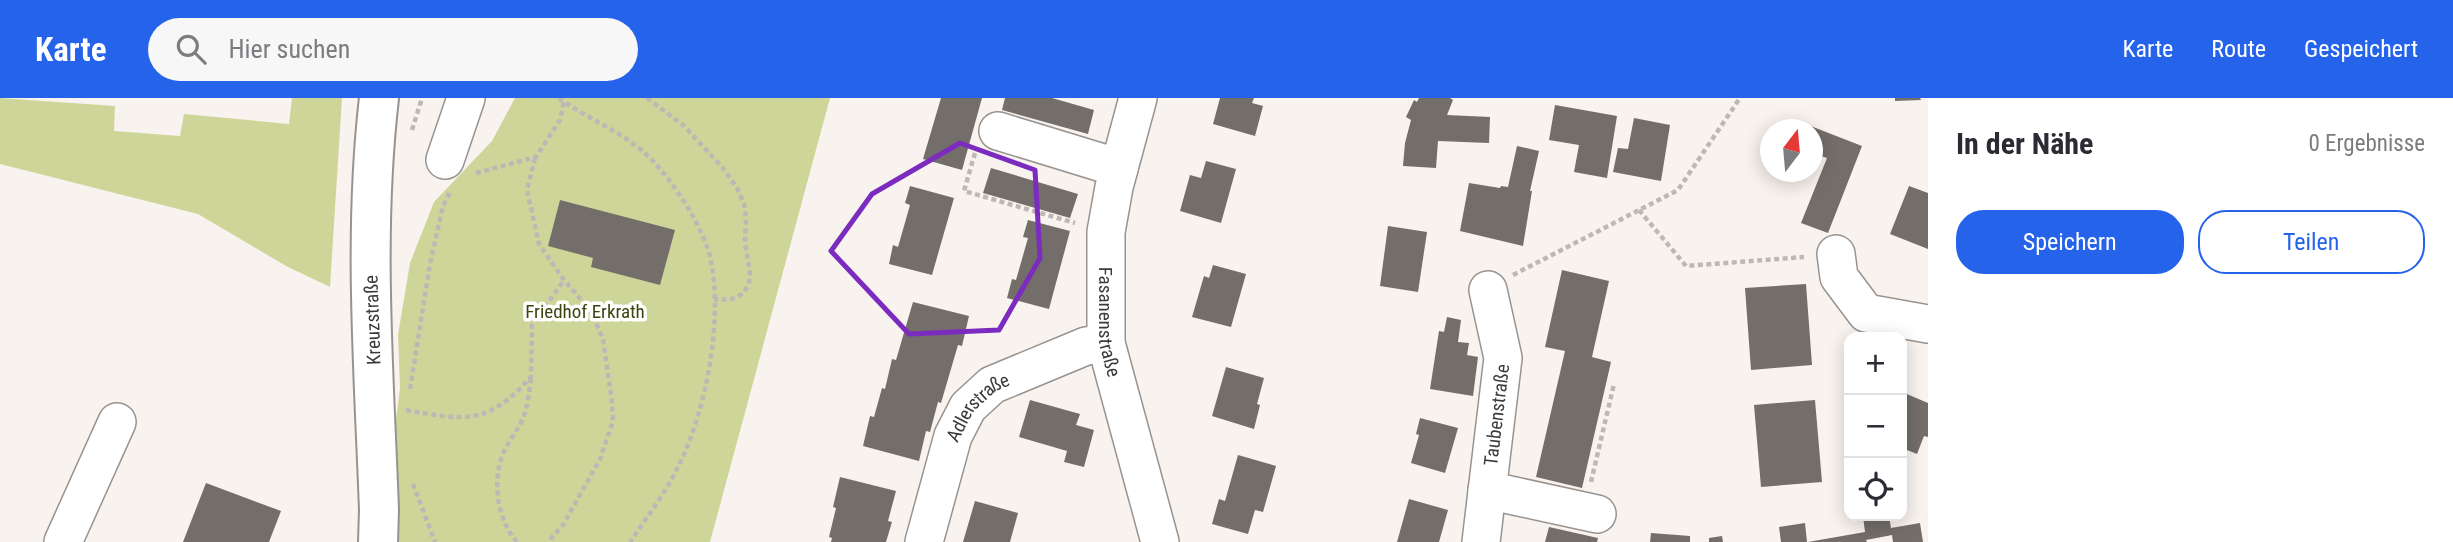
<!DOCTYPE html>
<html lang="de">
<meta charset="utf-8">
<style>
:root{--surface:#fff;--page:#f7f7f7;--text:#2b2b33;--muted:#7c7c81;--line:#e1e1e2;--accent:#2563eb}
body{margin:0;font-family:"Roboto Condensed",sans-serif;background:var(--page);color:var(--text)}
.controls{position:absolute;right:21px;bottom:21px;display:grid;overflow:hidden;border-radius:14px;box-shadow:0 4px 18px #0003}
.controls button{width:63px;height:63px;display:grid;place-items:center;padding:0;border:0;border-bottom:2px solid var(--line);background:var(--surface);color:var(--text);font:35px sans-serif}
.compass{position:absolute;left:1760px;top:21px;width:63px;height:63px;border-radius:50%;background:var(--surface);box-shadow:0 4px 18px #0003;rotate:16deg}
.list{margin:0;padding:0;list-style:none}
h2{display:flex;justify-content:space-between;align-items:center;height:91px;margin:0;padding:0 28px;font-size:30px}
h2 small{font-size:23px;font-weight:400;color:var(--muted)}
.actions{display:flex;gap:14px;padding:21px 28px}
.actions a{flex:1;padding:16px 0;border:2px solid var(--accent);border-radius:28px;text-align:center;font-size:24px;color:var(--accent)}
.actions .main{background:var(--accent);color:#fff}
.icon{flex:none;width:38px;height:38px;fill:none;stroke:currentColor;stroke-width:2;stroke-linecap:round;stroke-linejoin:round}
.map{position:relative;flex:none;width:1928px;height:444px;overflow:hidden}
header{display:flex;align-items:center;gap:42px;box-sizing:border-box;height:98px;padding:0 35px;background:var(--accent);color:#fff}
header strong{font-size:33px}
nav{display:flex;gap:38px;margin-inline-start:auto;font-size:24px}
.search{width:490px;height:63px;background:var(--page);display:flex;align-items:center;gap:18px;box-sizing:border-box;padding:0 24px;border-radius:38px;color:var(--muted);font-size:26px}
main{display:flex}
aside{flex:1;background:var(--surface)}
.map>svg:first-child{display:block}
.green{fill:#cdd698}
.building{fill:#736e6a}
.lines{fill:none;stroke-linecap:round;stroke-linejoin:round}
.minor-casing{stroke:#99938f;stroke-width:40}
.major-casing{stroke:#99938f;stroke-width:42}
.path{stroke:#bdb8b5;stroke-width:4.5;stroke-dasharray:5 3.5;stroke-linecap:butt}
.minor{stroke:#fff;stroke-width:37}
.major{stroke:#fff;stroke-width:38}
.marked{fill:none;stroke:#7b2cbf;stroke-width:5;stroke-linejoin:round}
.labels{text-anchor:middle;stroke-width:7;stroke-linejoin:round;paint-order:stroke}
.park-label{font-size:19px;fill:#3e430f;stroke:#fff}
.street-label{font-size:19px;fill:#3d3b39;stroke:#fff}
</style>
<header>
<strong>Karte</strong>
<div class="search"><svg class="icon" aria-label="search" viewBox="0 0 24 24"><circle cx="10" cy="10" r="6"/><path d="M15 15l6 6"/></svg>Hier suchen</div>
<nav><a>Karte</a><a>Route</a><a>Gespeichert</a></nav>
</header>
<main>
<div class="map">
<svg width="1928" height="444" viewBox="0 0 1928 444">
<rect width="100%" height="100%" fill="#f9f3ef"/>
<g class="green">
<polygon points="0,0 115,8 114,33 180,38 184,16 289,26 292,0 342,0 330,189 286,168 198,116 0,66"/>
<polygon points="515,0 830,0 710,444 397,444 392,353 400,290 398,237 410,165 434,104 492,43"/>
</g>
<g class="building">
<polygon points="941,0 982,0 962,72 923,61"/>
<polygon points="1005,0 1052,0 1094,12 1088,36 1002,12"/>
<polygon points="1220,0 1254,0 1252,5 1263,8 1255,38 1213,26"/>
<polygon points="1419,0 1450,0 1453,2 1447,17 1490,19 1489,45 1438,43 1436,70 1403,68 1405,45 1411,22 1406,19 1414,2 1417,4"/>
<polygon points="1895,0 1920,0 1921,2 1895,3"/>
<polygon points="1555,7 1617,18 1607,80 1574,74 1579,47 1549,42"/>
<polygon points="1634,20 1670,27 1661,83 1613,74 1618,50 1628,51"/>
<polygon points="1808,27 1862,48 1828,135 1801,125 1827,60 1812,55 1812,32 1806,32"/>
<polygon points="1517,48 1539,53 1530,93 1532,93 1523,148 1460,133 1469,85 1500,90 1501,88 1508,89"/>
<polygon points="1206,63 1236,71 1221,125 1180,113 1190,77 1201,80"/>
<polygon points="991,70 1078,96 1070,120 983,95"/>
<polygon points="910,88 954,100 932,177 889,166 893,147 898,149 910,107 905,105"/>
<polygon points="1909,88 1928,95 1928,151 1890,136"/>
<polygon points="560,102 675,132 660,187 591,169 593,160 548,148"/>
<polygon points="1028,122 1070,133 1049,211 1007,200 1012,181 1016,182 1028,140 1023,139"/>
<polygon points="1388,128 1427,134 1418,194 1380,188"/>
<polygon points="1213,167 1246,176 1231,229 1192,219 1204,178 1209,180"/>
<polygon points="1562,172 1609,183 1592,259 1611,264 1582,390 1536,379 1565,253 1545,249"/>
<polygon points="1806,186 1812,267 1751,272 1745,190"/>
<polygon points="913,204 969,218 962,248 958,247 941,305 938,304 930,334 926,333 919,363 863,348 870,318 874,319 882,290 885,291 892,261 896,262"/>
<polygon points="1447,219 1461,222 1458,244 1469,245 1467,257 1478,259 1473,298 1430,291 1439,233 1444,234"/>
<polygon points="1226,269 1264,280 1257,306 1260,307 1254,331 1212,318"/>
<polygon points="1902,294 1928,305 1928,339 1924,338 1917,356 1902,350"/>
<polygon points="1030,302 1080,316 1076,327 1094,332 1084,369 1064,364 1067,353 1019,339"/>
<polygon points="1815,302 1822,384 1761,389 1754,307"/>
<polygon points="1420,320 1458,330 1445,375 1411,365 1419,337 1416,336"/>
<polygon points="1238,357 1276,368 1263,414 1255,412 1248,436 1212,426 1219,401 1225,403"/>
<polygon points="840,379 896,393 888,423 892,424 886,444 831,444 832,440 829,439 836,410 833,409"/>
<polygon points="206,385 281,413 269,444 183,444"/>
<polygon points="1409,401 1448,412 1439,444 1397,444"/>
<polygon points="975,403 1018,415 1010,444 963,444"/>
<polygon points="1863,418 1889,418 1891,430 1920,425 1923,444 1893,444 1892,437 1866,442 1867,444 1808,444 1865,434"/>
<polygon points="1805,425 1807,444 1781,444 1779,429"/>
<polygon points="1549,429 1598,440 1597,444 1545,444"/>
<polygon points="1651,435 1690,438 1690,444 1650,444"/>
<polygon points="1722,438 1723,444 1709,444 1709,440"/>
</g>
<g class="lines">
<g class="minor-casing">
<g id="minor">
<path id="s1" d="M1138 0 1114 89 1106 134V245L1160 444"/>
<polyline points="998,33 1119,70"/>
<polyline points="445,62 466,0"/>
<polyline points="1836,156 1839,179 1866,215 1928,226"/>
<polyline points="1487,392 1597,416"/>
<polyline points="63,444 117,324"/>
<path id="s2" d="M924 444 953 338 968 309 992 287 1086 248 1106 245"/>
<path id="s3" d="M1481 444 1503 260 1488 192"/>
</g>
</g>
<g class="major-casing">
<path id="major" d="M378 444 379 412C374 275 363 137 379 0"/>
</g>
<g class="path">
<path d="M559 0C589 22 626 35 652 62 675 86 705 132 711 163 723 223 706 313 679 367 666 394 647 419 630 444"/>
<path d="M647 0 683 27 722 69 737 90 744 106 746 120 745 144 750 175 749 186C741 201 731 203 714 201"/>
<polyline points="412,32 422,0"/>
<polyline points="975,55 964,93 1075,125"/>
<polyline points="535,60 527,92 539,146 564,182 590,212 603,241 612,304 613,323 600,361 563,427 548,444"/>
<polyline points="476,75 536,59 560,22 564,3"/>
<polyline points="1639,112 1686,168 1804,159"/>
<polyline points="1513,177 1678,92 1740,0"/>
<polyline points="410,291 430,166 443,108 450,94"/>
<path d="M406 312C466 323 488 327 531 279L532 227 564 182"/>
<polyline points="1591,384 1614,286"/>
<polyline points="413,386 435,444"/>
<path d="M517 444C497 422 492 383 503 356 508 343 519 331 524 318 528 306 529 293 531 280"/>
</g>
<use href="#minor" class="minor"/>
<use href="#major" class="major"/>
</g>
<path class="marked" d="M960 45 1035 72 1040 160 999 232 909 236 831 153 872 96Z"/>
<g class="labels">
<g class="park-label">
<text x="585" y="220">Friedhof Erkrath</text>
</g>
<g class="street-label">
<text transform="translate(372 222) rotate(-92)" y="7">Kreuzstraße</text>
<text dy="7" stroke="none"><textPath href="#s1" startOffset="228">Fasanenstraße</textPath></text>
<text dy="7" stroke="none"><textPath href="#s2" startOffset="149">Adlerstraße</textPath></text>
<text dy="7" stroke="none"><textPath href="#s3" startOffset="128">Taubenstraße</textPath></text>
</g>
</g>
</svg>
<div class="controls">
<button>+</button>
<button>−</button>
<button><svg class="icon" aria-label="locate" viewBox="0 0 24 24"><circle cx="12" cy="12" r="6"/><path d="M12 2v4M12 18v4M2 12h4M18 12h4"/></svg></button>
</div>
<svg class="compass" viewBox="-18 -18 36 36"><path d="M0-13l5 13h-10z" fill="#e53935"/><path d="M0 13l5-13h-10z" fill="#7c7c81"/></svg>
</div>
<aside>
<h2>In der Nähe<small>0 Ergebnisse</small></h2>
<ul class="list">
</ul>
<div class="actions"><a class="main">Speichern</a><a>Teilen</a></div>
</aside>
</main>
